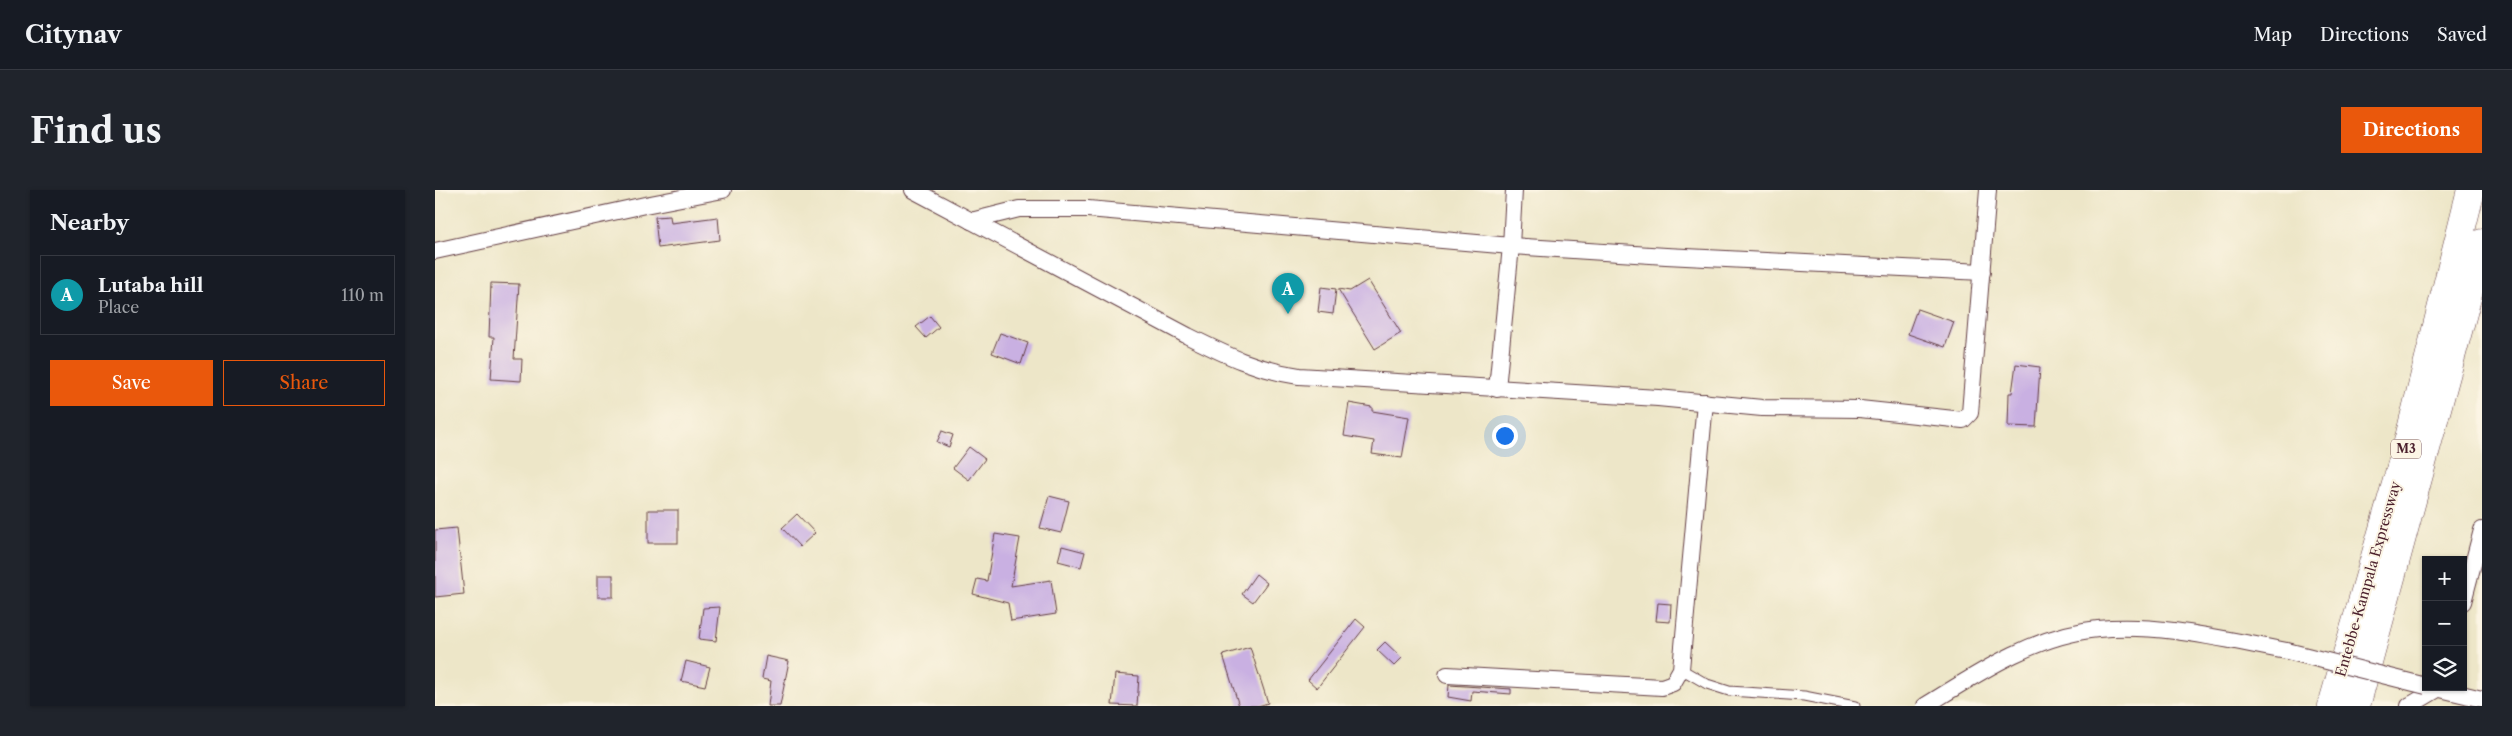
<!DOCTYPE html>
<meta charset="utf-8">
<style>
:root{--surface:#171b24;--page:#20242c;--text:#f1f3f6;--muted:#9ea1a6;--line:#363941;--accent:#ea580c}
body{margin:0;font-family:"Libre Caslon Text",serif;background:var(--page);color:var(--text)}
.controls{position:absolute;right:15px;bottom:15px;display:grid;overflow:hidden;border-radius:0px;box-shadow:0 1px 4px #0004}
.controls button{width:45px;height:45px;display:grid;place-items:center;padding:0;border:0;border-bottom:1px solid var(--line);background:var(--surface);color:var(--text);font:25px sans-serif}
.you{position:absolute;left:1069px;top:245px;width:18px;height:18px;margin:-12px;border:4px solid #fff;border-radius:50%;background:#1a73e8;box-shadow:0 0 0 8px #1a73e833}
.badge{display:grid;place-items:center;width:32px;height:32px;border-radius:50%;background:var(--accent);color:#fff;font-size:16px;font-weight:700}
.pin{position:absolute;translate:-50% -41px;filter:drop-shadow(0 1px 2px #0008)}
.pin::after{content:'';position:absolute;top:26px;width:18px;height:15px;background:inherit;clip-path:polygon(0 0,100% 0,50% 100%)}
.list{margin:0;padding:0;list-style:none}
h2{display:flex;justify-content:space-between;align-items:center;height:65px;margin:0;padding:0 20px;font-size:21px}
h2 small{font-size:16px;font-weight:400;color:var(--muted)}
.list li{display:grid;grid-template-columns:32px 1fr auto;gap:15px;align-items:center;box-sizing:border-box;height:80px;margin:0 10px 10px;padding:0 10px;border:1px solid var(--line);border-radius:0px}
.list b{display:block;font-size:19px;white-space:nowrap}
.list p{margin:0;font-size:16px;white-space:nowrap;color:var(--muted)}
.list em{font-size:16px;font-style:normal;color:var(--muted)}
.actions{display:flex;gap:10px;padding:15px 20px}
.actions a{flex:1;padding:11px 0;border:1px solid var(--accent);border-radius:0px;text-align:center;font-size:18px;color:var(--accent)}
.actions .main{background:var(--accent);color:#fff}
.icon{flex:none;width:28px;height:28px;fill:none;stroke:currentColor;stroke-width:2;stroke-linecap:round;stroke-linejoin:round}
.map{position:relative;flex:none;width:2047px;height:516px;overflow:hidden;border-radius:0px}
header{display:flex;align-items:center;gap:30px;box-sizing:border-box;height:70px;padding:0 25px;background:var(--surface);border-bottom:1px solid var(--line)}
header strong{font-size:24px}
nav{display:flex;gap:28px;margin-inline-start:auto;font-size:18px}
.intro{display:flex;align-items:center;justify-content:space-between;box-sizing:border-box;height:120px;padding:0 30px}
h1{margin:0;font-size:35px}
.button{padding:12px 22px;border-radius:0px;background:var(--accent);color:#fff;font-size:18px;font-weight:700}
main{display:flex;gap:30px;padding:0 30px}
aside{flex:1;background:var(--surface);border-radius:0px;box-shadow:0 1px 4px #0004}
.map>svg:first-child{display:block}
.building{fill:#c9b0e2}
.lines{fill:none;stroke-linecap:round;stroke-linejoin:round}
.lane-casing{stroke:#623d43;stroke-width:11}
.street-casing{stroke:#623d43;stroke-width:18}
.highway-casing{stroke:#623d43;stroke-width:29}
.lane{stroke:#fff;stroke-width:9}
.street{stroke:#fff;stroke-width:16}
.highway{stroke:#fff;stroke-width:28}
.street-bridge-casing{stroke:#623d43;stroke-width:18;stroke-linecap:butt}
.street-bridge{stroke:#fff;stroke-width:16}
.labels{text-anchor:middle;stroke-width:4;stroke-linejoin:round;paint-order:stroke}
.shield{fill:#fcf5e5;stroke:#7f5f63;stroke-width:1}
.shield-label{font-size:12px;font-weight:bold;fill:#4a1f2b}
.street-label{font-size:14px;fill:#4a1f2b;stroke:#fcf5e5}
</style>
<header>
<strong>Citynav</strong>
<nav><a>Map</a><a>Directions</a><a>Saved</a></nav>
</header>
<div class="intro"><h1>Find us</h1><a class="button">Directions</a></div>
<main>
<aside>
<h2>Nearby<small></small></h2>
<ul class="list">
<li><span class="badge" style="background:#0f9aa8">A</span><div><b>Lutaba hill</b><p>Place</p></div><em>110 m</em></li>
</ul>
<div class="actions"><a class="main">Save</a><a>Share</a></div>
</aside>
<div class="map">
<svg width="2047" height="516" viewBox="0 0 2047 516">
<rect width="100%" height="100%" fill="#fcf5e5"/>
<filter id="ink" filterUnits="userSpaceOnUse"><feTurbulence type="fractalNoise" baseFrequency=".02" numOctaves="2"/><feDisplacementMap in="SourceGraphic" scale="10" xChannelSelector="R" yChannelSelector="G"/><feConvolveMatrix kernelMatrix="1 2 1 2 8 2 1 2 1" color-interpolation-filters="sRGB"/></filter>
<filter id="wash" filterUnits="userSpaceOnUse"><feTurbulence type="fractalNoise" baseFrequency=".0096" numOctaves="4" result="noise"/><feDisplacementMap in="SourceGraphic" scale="20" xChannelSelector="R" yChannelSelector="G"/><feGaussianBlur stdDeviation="1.12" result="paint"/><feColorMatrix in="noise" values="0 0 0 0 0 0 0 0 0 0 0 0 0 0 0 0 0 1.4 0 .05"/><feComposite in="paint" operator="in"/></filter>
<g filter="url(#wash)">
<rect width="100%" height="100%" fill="#ede6c8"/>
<g id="blocks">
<g class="building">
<polygon points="235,26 236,33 283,27 285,50 223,58 220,27"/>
<polygon points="933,90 966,143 940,159 903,99 915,101"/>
<polygon points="56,93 84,94 79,169 87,169 86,191 56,189 59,147 54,147"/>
<polygon points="886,97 901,99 898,124 883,122"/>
<polygon points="1482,119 1519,132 1510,157 1473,144"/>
<polygon points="495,126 504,137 491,148 481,137"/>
<polygon points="565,143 593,153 586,174 557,163"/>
<polygon points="1581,174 1605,177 1601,237 1573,236 1574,203 1577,203"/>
<polygon points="914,213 937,217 937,221 974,227 967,268 937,264 939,251 909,246"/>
<polygon points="507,241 518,245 514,257 502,252"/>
<polygon points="534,257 550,269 534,290 518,278"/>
<polygon points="614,306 634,311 626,343 605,338"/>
<rect x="213" y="320" width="30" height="33"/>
<polygon points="362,324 380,343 365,357 347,338"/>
<polygon points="22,338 29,404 0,407 0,340"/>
<polygon points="560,344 585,348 576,396 616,390 621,424 576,431 573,413 538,404 542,389 552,391"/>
<polygon points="627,356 650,362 646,377 623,371"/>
<polygon points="821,384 832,393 818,412 807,404"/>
<rect x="163" y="385" width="15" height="22"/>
<polygon points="1223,413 1236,414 1235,432 1221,431"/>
<polygon points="285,417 281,451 264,449 268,418"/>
<polygon points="921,429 930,437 882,498 873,490"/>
<polygon points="950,452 967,468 959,476 942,460"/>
<polygon points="815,457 833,513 823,516 804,516 788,465"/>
<polygon points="331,466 354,471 345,516 333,516 336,491 327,489"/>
<polygon points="251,471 275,477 270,496 246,491"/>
<polygon points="680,484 704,486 702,516 677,515"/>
<polygon points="1014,495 1076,499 1076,504 1037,501 1036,511 1013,507"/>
</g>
</g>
</g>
<g filter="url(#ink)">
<use href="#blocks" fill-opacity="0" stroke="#623d43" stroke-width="1"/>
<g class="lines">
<g class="lane-casing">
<polyline id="lane" points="1246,479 1272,494 1294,501 1369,506 1420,516"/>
</g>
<g class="street-casing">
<g id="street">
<path d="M478 0 753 146C793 166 819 179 864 186L1223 208 1327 218 1425 219 1528 230 1535 223 1553 0"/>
<polyline points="536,31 584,19 653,19 1076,56 1231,66 1547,82"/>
<polyline points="0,61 210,15 288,0"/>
<polyline points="1062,199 1076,56 1079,0"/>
<polyline points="2028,412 2047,340"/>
<polyline points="1012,485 1227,497 1238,493 1246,479 1270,212"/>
<polyline points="1997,497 2047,509"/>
<path d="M1490 516C1543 483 1600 445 1663 439 1726 433 1791 450 1852 461"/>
<polyline points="1974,516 2006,497"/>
</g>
</g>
<g class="highway-casing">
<g id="highway">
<polyline points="1897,516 1972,256 2036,0"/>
<polyline points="1921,516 2047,53"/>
</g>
</g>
<use href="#lane" class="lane"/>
<use href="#street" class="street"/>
<use href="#highway" class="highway"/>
<g class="street-bridge-casing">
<polyline id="street-bridge" points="1852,461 1991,496"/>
</g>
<use href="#street-bridge" class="street-bridge"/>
</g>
</g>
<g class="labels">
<rect class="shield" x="1956" y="249.5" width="30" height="19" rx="4"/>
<g class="shield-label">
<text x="1971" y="263">M3</text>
</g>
<g class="street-label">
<text transform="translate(1933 389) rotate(-74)" y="5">Entebbe-Kampala Expressway</text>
</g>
</g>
</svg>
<div class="controls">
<button>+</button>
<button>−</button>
<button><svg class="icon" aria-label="layers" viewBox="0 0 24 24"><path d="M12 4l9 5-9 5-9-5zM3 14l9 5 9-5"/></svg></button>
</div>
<div class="you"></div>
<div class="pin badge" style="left:853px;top:124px;background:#0f9aa8">A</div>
</div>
</main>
